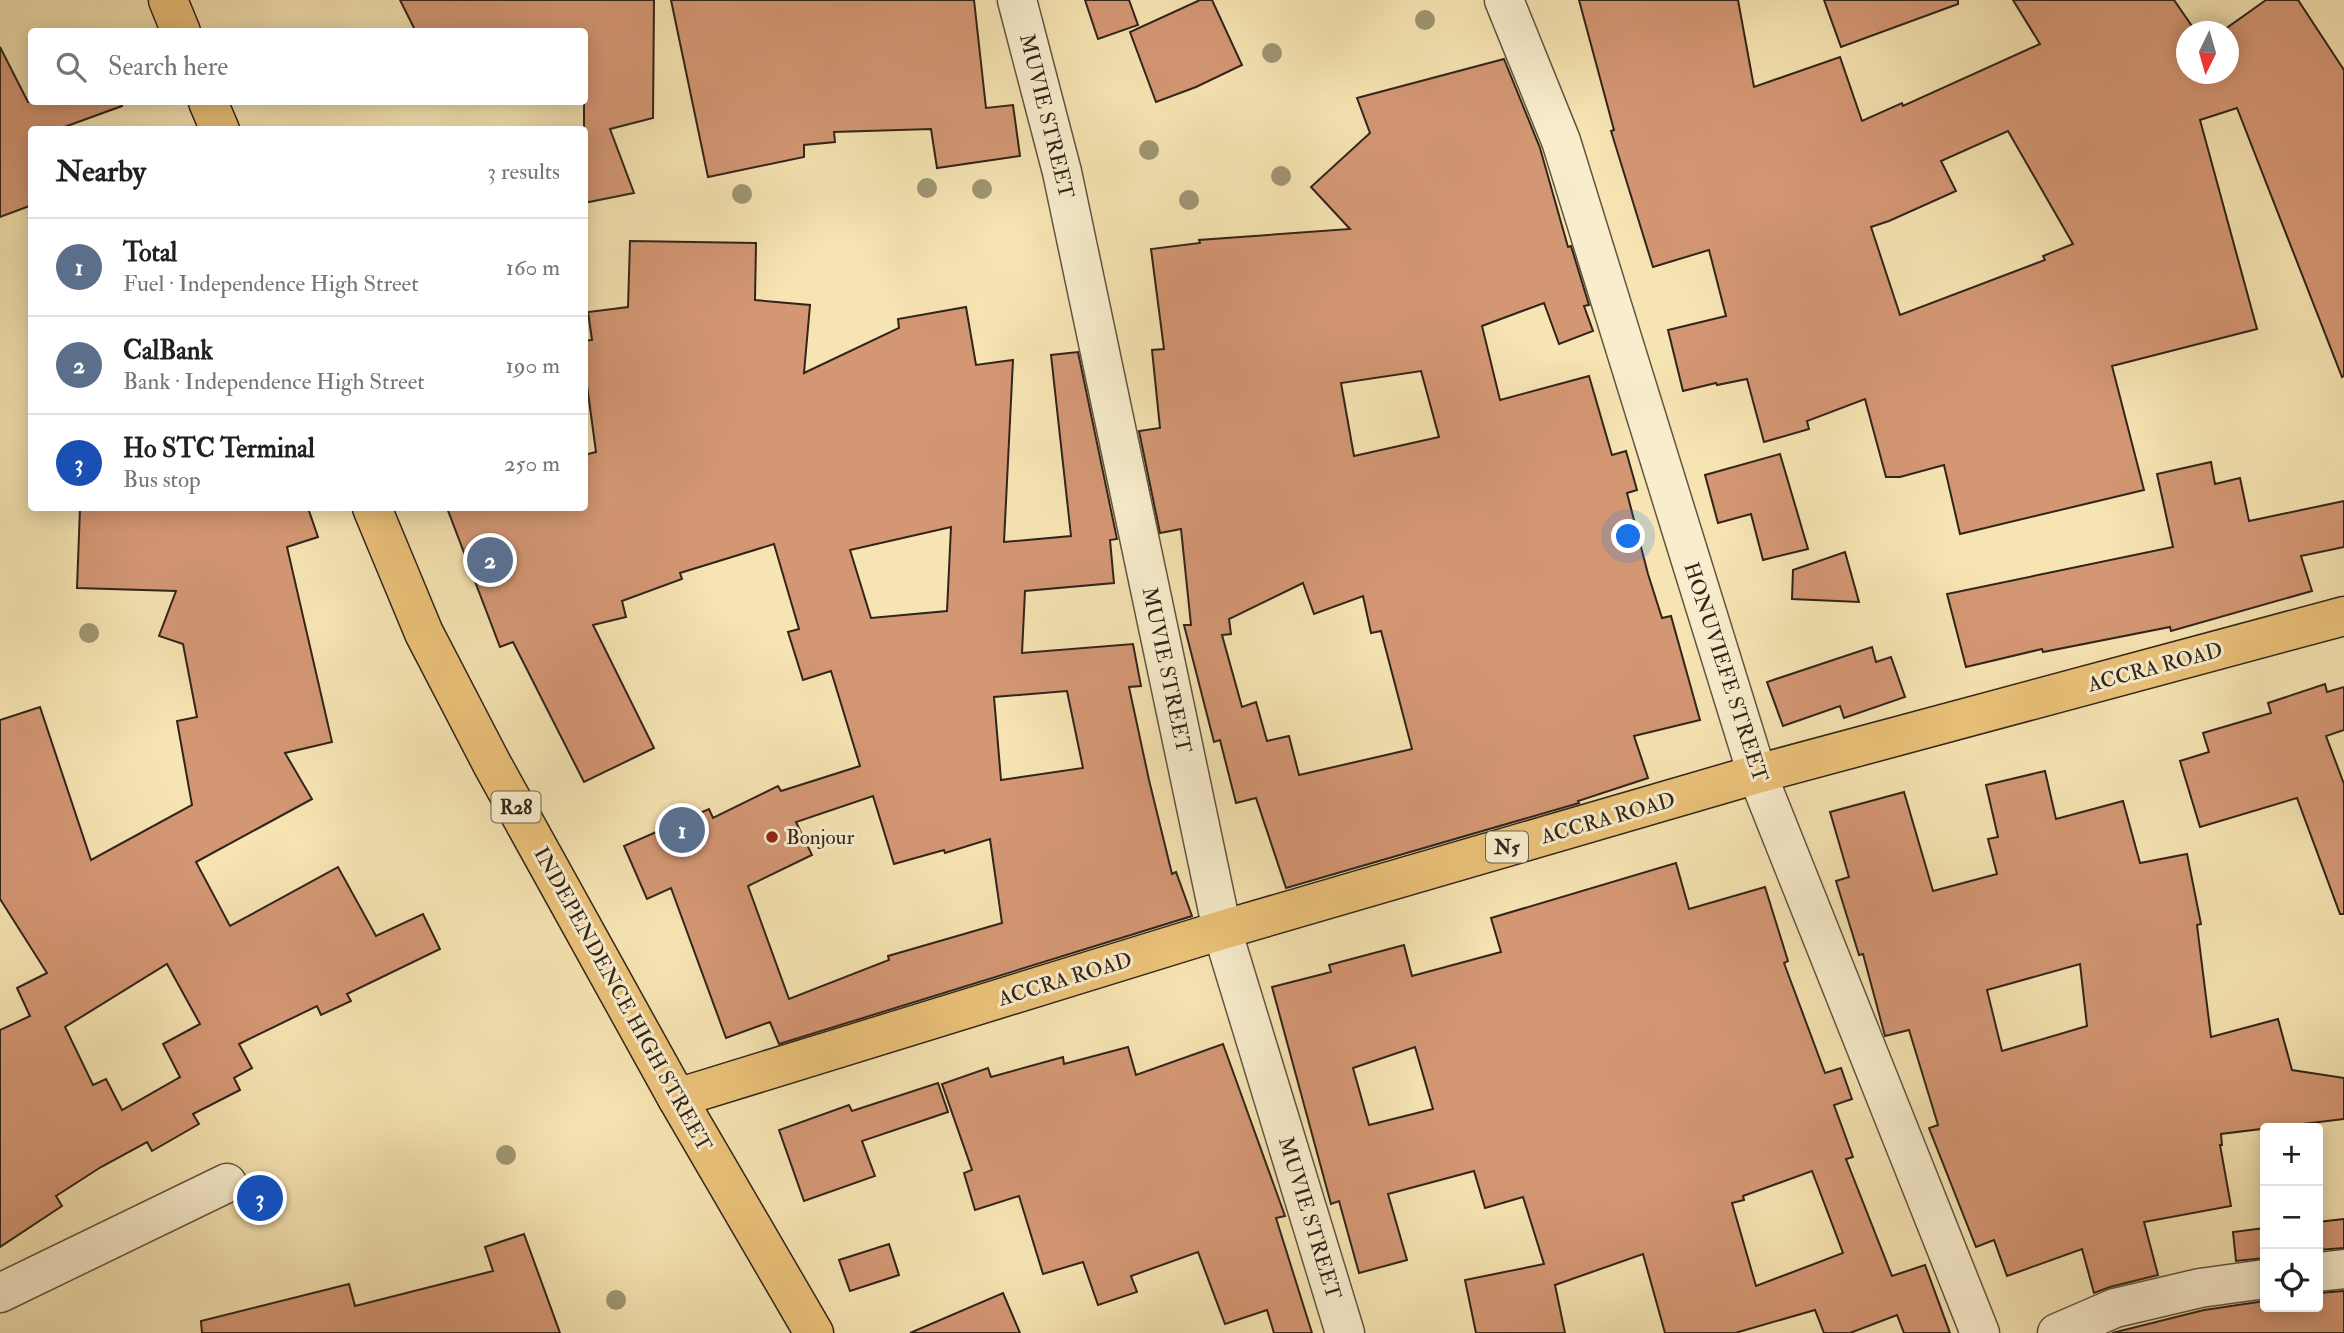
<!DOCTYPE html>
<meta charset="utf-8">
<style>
:root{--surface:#fff;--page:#f6f6f6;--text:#202124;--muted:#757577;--line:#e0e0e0;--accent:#8f2418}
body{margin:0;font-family:"IM FELL Double Pica",serif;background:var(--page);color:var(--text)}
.controls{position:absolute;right:21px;bottom:21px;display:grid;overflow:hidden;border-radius:7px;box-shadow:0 4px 18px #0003}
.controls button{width:63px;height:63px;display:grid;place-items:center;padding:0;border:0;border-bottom:2px solid var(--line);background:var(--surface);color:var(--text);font:35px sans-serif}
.compass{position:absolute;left:2176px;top:21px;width:63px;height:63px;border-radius:50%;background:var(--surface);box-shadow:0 4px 18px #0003;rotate:185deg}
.you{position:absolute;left:1629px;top:537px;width:24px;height:24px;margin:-18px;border:5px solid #fff;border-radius:50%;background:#1a73e8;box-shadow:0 0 0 10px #1a73e833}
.badge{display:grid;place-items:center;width:46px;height:46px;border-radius:50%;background:var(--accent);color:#fff;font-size:23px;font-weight:700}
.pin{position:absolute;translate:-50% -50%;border:4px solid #fff;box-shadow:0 2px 7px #0006}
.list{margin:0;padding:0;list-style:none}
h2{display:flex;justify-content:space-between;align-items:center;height:91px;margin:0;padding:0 28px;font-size:30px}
h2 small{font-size:23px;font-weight:400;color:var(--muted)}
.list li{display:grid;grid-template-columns:46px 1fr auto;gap:21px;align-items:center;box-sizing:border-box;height:98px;padding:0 28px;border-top:2px solid var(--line)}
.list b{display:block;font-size:26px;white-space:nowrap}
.list p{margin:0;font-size:23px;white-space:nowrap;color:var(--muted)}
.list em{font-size:23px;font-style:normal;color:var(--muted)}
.icon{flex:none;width:38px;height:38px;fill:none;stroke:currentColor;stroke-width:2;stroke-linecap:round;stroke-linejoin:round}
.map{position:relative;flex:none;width:2344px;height:1333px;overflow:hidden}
.search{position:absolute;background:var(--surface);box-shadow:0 4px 18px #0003;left:28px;top:28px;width:560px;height:77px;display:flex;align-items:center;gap:18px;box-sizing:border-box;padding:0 24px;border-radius:7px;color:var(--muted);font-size:26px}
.panel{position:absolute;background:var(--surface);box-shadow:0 4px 18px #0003;left:28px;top:126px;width:560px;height:385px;border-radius:7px}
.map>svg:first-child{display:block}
.building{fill:#d49774;stroke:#30241b;stroke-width:2;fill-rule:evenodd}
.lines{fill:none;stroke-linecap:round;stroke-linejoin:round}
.minor-casing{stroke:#625441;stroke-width:41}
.primary-casing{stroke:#30241b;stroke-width:41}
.minor{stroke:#f9edcd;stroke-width:38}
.primary{stroke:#ebc279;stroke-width:38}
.tree{fill:#9f9572}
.poi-dot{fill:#8f2418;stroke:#f9edcd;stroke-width:2.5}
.labels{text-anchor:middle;stroke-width:6;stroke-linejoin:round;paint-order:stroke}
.shield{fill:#f9edcd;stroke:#6c6050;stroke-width:2}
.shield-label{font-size:19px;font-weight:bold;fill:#30241b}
.street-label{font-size:21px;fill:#30241b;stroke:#f9edcd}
.poi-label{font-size:21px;fill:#30241b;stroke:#f9edcd;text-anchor:start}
</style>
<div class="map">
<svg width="2344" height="1333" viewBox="0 0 2344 1333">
<rect width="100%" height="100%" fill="#f6e4b2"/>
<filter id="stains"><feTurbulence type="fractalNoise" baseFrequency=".00286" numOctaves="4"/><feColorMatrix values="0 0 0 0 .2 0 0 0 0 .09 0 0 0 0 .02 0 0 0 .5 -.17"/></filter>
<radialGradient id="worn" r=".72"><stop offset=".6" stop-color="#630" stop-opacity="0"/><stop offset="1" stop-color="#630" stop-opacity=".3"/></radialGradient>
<g class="building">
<polygon points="400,0 654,0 653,118 610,129 634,193 584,203 584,32 416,32"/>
<polygon points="671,0 974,0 986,108 1013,105 1020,156 937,168 931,129 834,132 835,142 804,145 804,157 708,177"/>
<polygon points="1085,0 1129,0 1138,25 1098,39"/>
<polygon points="1200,0 1212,0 1242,65 1196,87 1156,102 1130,32"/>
<path d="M1579 0H1738L1754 87 1840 57 1862 121 1902 103 1903 106 2040 44 2013 0H2174L2196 32H2187V74H2229V32H2221L2266 0H2298L2344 70V376L2342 377 2237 108 2200 120 2257 329 2112 366 2144 490 1960 534 1944 465 1900 477H1886L1865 399 1807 421 1809 429 1764 442 1747 379 1717 385 1716 383 1683 391 1668 330 1726 316 1709 250 1653 267 1611 131 1614 130ZM2008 131 2073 244 2043 256 2045 260 1900 315 1871 227 1889 221 1956 191 1941 161Z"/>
<polygon points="1824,0 1958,0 1958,4 1841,47"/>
<polygon points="0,47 28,102 121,102 122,106 56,130 32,130 32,205 0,217"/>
<path d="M1504 59 1540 148 1568 247 1571 246 1589 305 1584 306 1593 331 1559 344 1544 303 1482 326 1500 400 1589 376 1612 455 1626 451 1637 490 1627 493 1648 574 1662 618 1671 616 1700 720 1634 736 1648 778 1578 801 1579 803 1286 888 1256 798 1236 803 1220 740 1214 742 1184 625H1191L1181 529 1160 533 1139 431 1160 428 1152 350 1164 349 1151 249 1200 243 1199 240 1350 229 1311 187 1370 133 1357 98ZM1421 371 1439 437 1354 456 1341 383ZM1303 583 1314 614 1363 596 1371 633 1381 631 1412 749 1299 775 1289 736 1267 741 1256 702 1242 707 1222 635 1231 634 1229 619Z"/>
<path d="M630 241 756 243 755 300 810 305 804 373 899 328 898 319 966 307 976 365 1013 360 1004 542 1071 536 1051 355 1078 352 1117 539 1110 540 1114 583 1025 591 1022 653 1133 644 1141 686 1129 687 1149 780 1172 874 1176 872 1192 916 779 1044 770 1022 726 1038 671 888 647 899 624 846 709 809 713 818 778 786 781 791 860 766 831 671 803 680 788 632 799 629 774 544 680 573 682 579 622 601 626 617 593 625 654 748 584 782 513 642 500 647 447 508H584V455L596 452 584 363V341L592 340 588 312 628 307ZM951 527 947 611 871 618 850 550ZM1067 691 1083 768 1001 780 994 697ZM873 796 894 864 944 850 945 853 990 839 1002 923 888 956 889 960 789 999 748 886 812 855 796 822Z"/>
<polygon points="1780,454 1808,549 1763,560 1751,514 1718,523 1705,475"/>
<polygon points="2211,462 2215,484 2240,478 2249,521 2344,501 2344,547 2301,556 2312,591 2171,631 2170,627 2043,652 2042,649 1966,667 1947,594 2173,547 2157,474"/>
<path d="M80 508H308L318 537 287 547 332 742 285 753 312 799 196 862 230 926 338 867 376 936 423 914 440 949 347 994 351 1001 321 1015 317 1006 239 1044 252 1068 234 1078 240 1090 193 1114 199 1124 152 1151 147 1142 101 1167 56 1196 62 1206 0 1247V1030L30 1016 17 988 47 973 0 899V720L40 707 91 860 192 805 177 721 197 717 183 644 159 636 176 591 77 588ZM167 964 200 1024 163 1044 180 1077 122 1110 106 1079 93 1085 65 1027Z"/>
<polygon points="1845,552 1859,602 1792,599 1793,570"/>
<polygon points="1872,647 1876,662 1891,657 1905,697 1844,718 1840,706 1783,726 1767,682"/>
<polygon points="2325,684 2327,692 2344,687 2344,730 2326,736 2344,784 2344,914 2340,914 2297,798 2200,827 2180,761 2209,752 2203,733 2271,713 2268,703"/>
<path d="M2045 771 2056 819 2123 801 2140 863 2187 854 2201 924 2197 925 2211 1037 2278 1019 2292 1070 2344 1078V1119L2221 1134 2222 1145H2220L2231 1206 2144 1222 2158 1275 2110 1287 2094 1293 2082 1249 2007 1276 1994 1240 1976 1247 1929 1128 1938 1125 1909 1030 1885 1036 1863 954 1859 955 1836 881 1849 877 1830 812 1904 792 1933 891 1997 874 1988 839 1998 837 1986 785ZM2080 964 2087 1026 2002 1051 1987 990Z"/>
<path d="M1676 863 1689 909 1765 887 1788 961 1784 963 1825 1073 1841 1068 1852 1099 1834 1105 1853 1157 1846 1159 1892 1276 1925 1265 1950 1333H1904L1897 1315 1850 1333H1824L1815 1310 1735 1333H1665L1643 1254 1555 1285 1565 1333H1476L1465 1280 1544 1264 1523 1197 1485 1208 1474 1171 1388 1194 1407 1260 1359 1273 1339 1201 1331 1204 1272 987 1331 972 1329 965 1404 945 1412 976 1501 952 1491 918ZM1415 1047 1433 1109 1369 1125 1353 1068ZM1812 1171 1843 1253 1756 1286 1732 1203 1744 1200 1743 1196Z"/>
<polygon points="1223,1044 1285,1216 1276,1218 1312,1333 1274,1333 1267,1310 1225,1324 1198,1252 1131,1276 1137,1292 1098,1305 1083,1262 1043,1274 1019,1196 975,1210 964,1173 972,1170 942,1084 988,1068 991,1077 1063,1057 1064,1064 1128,1047 1136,1075"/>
<polygon points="938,1083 948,1112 862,1141 875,1176 804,1201 779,1130 849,1105 852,1111"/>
<polygon points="2344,1219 2344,1248 2318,1250 2318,1222"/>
<polygon points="2265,1228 2265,1258 2236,1261 2233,1232"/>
<polygon points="524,1234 560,1333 202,1333 201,1321 349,1284 355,1306 493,1271 485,1247"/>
<polygon points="889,1244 899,1275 850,1291 839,1260"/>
<polygon points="2344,1291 2344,1333 2112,1333 2204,1310 2265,1301 2265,1307 2318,1307 2318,1293"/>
<polygon points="1003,1293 1020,1333 910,1333"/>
</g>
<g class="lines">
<g class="minor-casing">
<g id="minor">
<polyline points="1017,0 1062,172 1222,930 1345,1333"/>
<polyline points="1504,0 1561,141 1757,774 1980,1333"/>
<polyline points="2318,1272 2344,1269"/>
<polyline points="0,1293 227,1183"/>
<polyline points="2057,1333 2115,1308 2200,1288 2265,1279"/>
</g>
</g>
<g class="primary-casing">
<g id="primary">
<polyline points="168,0 181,32"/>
<polyline points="208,102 220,130"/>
<polyline points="372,508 424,633 492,764 677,1098 814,1333"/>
<polyline points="677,1098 1222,930 1757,774 2344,616"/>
</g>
</g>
<use href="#minor" class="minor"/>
<use href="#primary" class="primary"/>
</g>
<g class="tree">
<circle cx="1425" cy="20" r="10"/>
<circle cx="1272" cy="53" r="10"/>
<circle cx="1149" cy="150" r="10"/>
<circle cx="1281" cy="176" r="10"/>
<circle cx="927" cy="188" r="10"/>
<circle cx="982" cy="189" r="10"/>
<circle cx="742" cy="194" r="10"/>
<circle cx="1189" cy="200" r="10"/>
<circle cx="89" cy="633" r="10"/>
<circle cx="506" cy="1155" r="10"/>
<circle cx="616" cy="1300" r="10"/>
</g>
<circle class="poi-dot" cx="772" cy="837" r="7"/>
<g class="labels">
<g class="shield">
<rect x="491.5" y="791.5" width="49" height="31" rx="5"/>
<rect x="1486" y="831.5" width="42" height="31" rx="5"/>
</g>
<g class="shield-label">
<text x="516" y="814">R28</text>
<text x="1507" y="854">N5</text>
</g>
<g class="street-label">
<text transform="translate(1047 116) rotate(76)" y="7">MUVIE STREET</text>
<text transform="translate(2155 667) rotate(-15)" y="7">ACCRA ROAD</text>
<text transform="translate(1167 670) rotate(78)" y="7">MUVIE STREET</text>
<text transform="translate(1726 672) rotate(72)" y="7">HONUVIEFE STREET</text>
<text transform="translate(1608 818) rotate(-16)" y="7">ACCRA ROAD</text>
<text transform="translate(1065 979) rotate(-17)" y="7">ACCRA ROAD</text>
<text transform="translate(623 999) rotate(61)" y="7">INDEPENDENCE HIGH STREET</text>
<text transform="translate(1310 1218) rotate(73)" y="7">MUVIE STREET</text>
</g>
<g class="poi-label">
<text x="786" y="844">Bonjour</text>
</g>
</g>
<rect width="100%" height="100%" filter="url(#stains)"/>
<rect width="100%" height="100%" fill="url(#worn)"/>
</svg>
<div class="controls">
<button>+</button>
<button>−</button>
<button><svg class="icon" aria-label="locate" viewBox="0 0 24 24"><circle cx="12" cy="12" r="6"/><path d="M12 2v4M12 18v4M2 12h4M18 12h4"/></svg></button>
</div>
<svg class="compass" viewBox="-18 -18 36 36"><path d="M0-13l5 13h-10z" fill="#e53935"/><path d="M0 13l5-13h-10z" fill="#757577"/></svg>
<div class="you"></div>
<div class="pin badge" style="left:682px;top:830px;background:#5c6f8a">1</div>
<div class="pin badge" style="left:490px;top:560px;background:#5c6f8a">2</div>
<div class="pin badge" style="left:260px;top:1198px;background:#1a4fb4">3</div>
<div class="search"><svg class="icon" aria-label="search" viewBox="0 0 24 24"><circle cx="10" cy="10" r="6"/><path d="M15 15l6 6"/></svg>Search here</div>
<section class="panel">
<h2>Nearby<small>3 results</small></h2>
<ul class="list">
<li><span class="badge" style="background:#5c6f8a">1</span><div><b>Total</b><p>Fuel · Independence High Street</p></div><em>160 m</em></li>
<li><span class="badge" style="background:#5c6f8a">2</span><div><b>CalBank</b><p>Bank · Independence High Street</p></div><em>190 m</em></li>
<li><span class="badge" style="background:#1a4fb4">3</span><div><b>Ho STC Terminal</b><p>Bus stop</p></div><em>250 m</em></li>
</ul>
</section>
</div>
